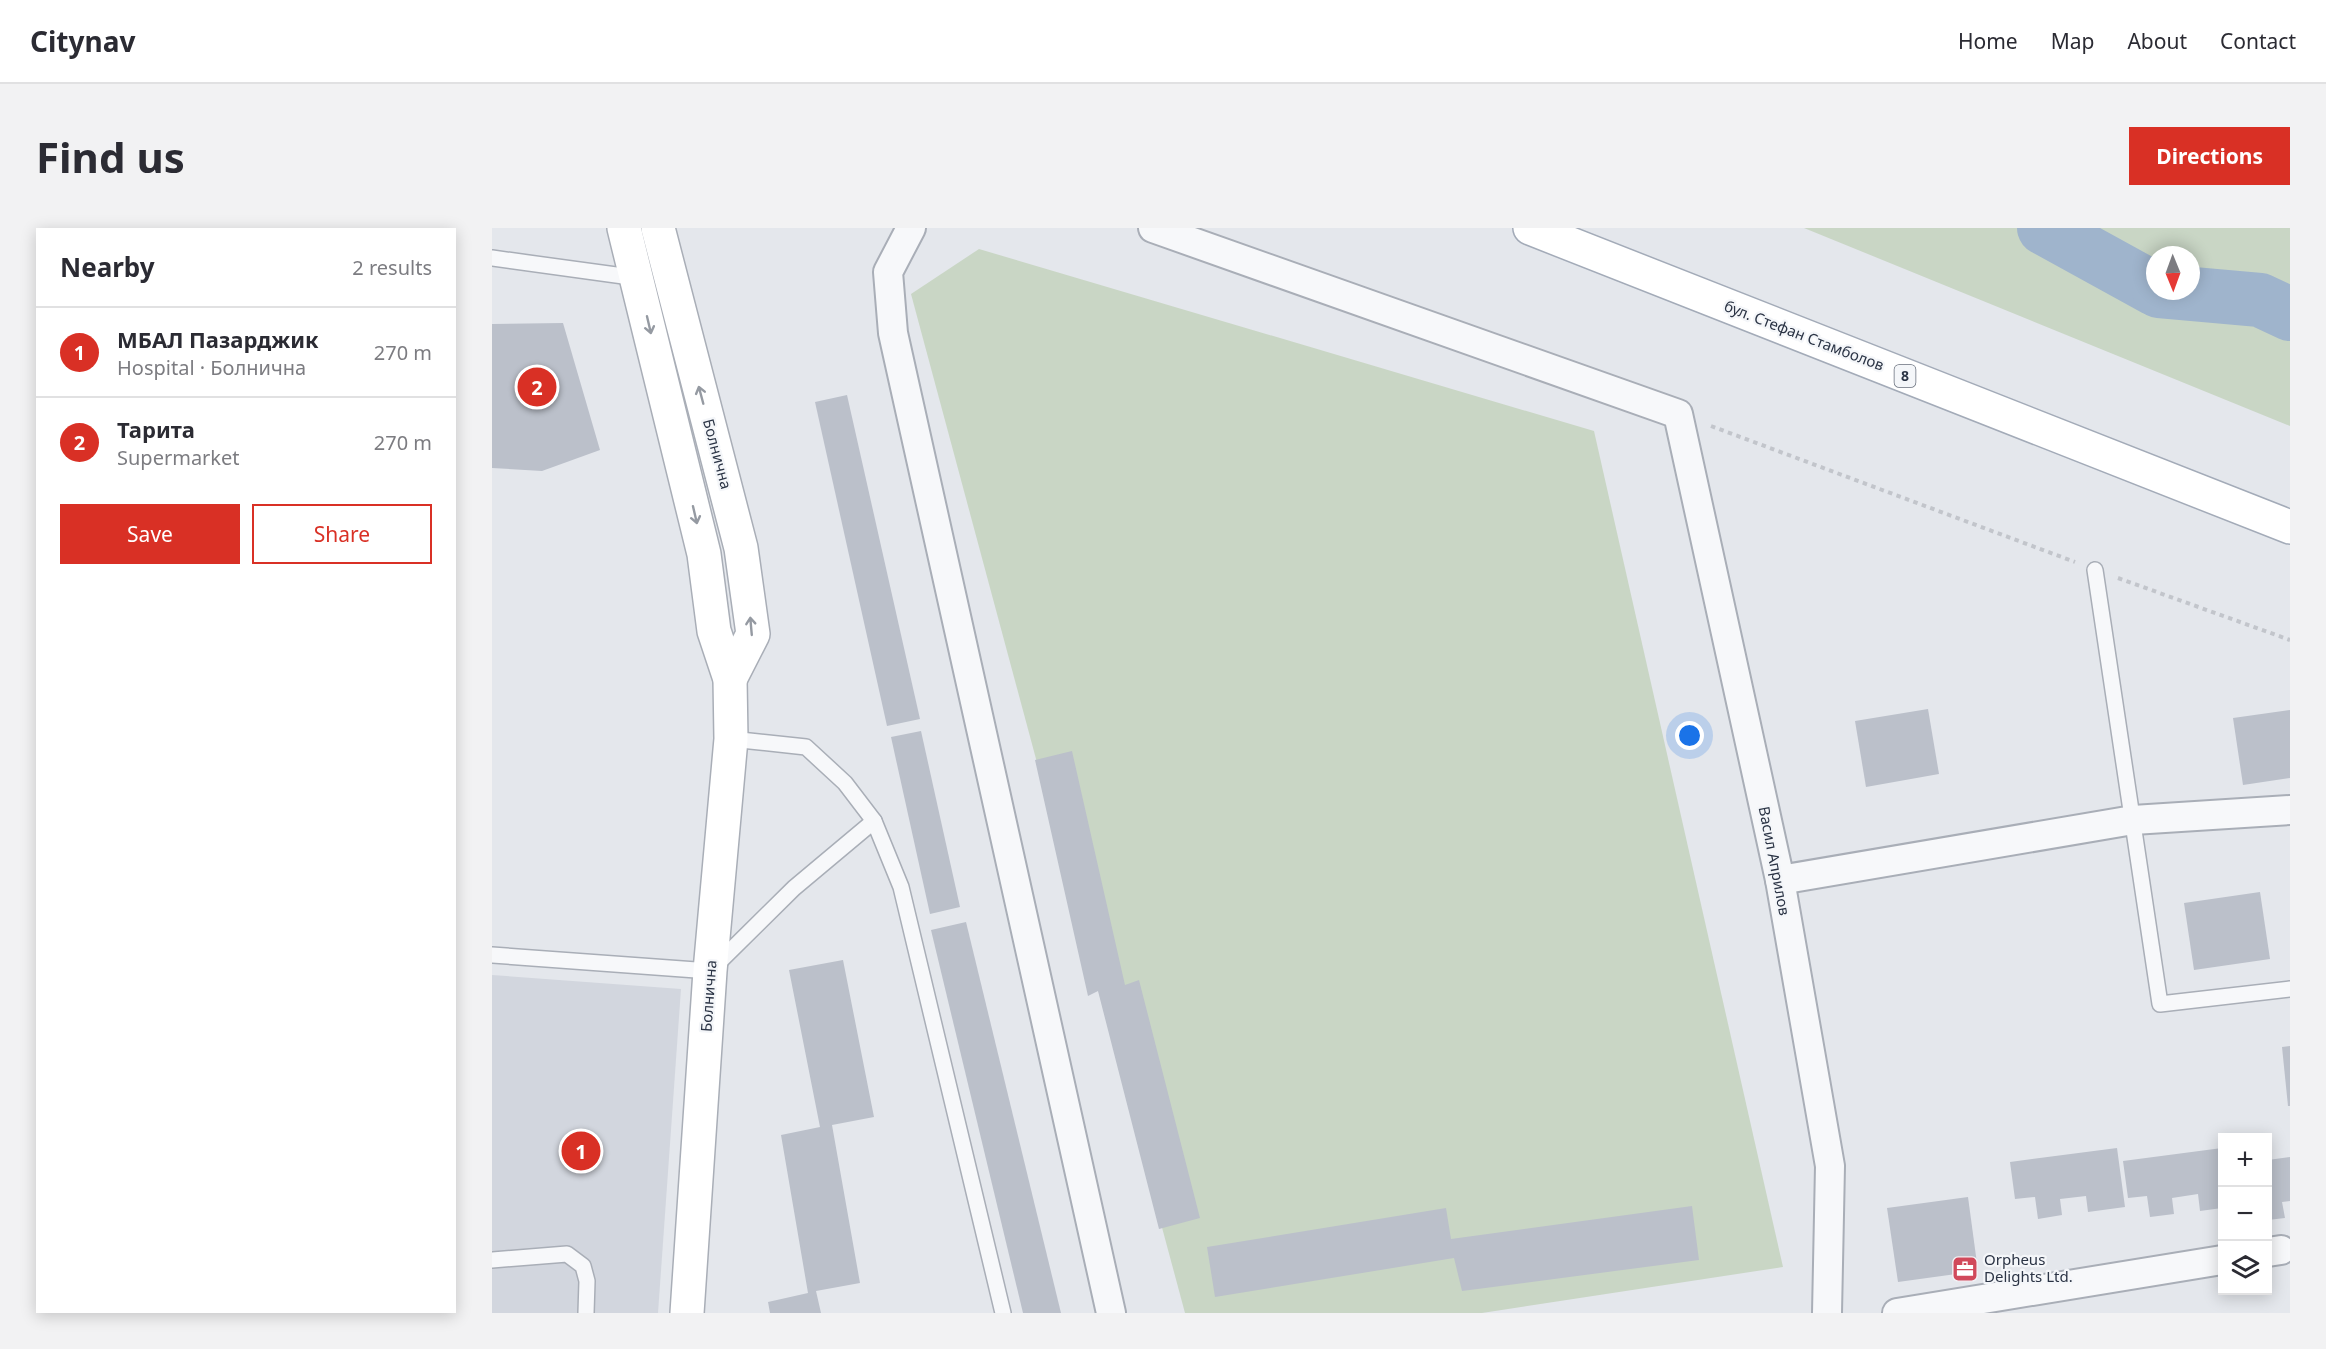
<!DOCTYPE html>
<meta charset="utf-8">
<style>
:root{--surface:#fff;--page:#f2f2f3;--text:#2b2b33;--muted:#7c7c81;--line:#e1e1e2;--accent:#d93025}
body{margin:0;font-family:"Noto Sans",sans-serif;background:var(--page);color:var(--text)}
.controls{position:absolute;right:18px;bottom:18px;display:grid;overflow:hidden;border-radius:0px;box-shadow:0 3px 15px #0003}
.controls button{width:54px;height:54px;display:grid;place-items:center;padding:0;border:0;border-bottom:2px solid var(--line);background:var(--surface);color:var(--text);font:30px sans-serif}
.compass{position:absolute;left:1654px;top:18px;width:54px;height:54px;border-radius:50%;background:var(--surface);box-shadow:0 3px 15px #0003;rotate:179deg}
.you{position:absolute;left:1198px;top:508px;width:21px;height:21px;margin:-15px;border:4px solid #fff;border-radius:50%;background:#1a73e8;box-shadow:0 0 0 9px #1a73e833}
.badge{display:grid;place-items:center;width:39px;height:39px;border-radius:50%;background:var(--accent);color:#fff;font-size:20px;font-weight:700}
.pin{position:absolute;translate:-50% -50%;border:3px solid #fff;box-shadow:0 2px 6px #0006}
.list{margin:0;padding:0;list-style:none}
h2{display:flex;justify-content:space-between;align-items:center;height:78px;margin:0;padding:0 24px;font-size:26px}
h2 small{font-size:20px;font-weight:400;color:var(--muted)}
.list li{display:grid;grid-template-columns:39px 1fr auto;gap:18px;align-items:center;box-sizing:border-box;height:90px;padding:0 24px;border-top:2px solid var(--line)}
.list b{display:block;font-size:22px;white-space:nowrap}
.list p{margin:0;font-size:20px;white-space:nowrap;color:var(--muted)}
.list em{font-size:20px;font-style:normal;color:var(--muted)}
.actions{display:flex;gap:12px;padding:18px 24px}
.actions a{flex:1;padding:14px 0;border:2px solid var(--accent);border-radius:0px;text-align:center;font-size:21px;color:var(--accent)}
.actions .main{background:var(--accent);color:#fff}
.icon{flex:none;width:33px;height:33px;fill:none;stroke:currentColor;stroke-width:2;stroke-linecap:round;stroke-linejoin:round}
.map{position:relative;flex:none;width:1798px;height:1085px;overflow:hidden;border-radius:0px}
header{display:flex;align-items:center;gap:36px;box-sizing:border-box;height:84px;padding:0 30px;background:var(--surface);border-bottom:2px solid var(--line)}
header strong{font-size:28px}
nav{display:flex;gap:33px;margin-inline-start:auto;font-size:21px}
.intro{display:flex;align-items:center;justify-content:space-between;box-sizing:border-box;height:144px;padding:0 36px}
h1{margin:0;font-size:42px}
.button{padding:15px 27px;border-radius:0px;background:var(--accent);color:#fff;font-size:21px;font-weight:700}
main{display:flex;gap:36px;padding:0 36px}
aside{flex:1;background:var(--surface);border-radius:0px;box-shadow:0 3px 15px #0003}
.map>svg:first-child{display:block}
.built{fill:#d2d6de}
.green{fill:#c9d6c5;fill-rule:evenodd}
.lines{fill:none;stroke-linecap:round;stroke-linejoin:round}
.river{stroke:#9fb4cc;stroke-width:54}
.building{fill:#bbc0ca}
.lane-casing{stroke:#a9aeb7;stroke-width:18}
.street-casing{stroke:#a9aeb7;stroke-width:32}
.secondary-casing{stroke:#a9aeb7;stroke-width:36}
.primary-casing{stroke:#a3abb8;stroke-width:36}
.path{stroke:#c2c5cb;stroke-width:4;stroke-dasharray:4.5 4.5;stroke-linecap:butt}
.lane{stroke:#f7f8fa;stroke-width:15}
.street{stroke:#f7f8fa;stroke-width:28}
.secondary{stroke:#fff;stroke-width:33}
.primary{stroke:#fff;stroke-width:33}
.oneway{stroke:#959aa2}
.labels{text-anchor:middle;stroke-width:4.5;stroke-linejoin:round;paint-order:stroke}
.shield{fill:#f4f6f9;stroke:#676e7b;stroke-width:1.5}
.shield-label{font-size:14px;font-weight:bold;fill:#2b3445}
.street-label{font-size:15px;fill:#2b3445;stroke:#f4f6f9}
.poi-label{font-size:15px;fill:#2b3445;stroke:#f4f6f9;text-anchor:start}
</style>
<header>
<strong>Citynav</strong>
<nav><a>Home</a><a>Map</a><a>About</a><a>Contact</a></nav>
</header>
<div class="intro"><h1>Find us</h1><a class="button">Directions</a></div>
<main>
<aside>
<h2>Nearby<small>2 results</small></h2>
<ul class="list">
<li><span class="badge">1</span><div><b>МБАЛ Пазарджик</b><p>Hospital · Болнична</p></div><em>270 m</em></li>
<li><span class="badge">2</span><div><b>Тарита</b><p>Supermarket</p></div><em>270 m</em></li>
</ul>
<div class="actions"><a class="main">Save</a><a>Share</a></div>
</aside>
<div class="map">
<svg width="1798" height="1085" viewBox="0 0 1798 1085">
<rect width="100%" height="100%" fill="#e4e7ec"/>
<polygon class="built" points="0,747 189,761 166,1085 0,1085"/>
<g class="green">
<path d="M1312 0H1798V198ZM1663 27H1699V63H1663Z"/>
<polygon points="487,21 1102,203 1291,1039 990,1085 693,1085 419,66"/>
</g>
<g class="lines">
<g class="river">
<polyline points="1552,0 1663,61"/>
<polyline points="1667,63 1768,72 1798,86"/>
</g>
</g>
<g class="building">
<polygon points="71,95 108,222 50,243 0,240 0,96"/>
<polygon points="355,167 428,491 395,498 323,174"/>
<polygon points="1436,481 1447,546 1374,559 1363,493"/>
<polygon points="1798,482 1798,550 1751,557 1741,490"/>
<polygon points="429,503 468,679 438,686 399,509"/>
<polygon points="580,523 633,757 647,752 708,990 667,1001 606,763 596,768 543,532"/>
<polygon points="1768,664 1778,731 1702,742 1692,675"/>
<polygon points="474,694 569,1085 531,1085 439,702"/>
<polygon points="351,732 382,889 340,897 368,1055 324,1063 329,1085 278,1085 276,1074 316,1065 289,907 328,899 297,742"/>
<polygon points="1798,818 1798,878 1796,878 1790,819"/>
<polygon points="1625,920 1633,979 1596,984 1594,968 1568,971 1570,987 1546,991 1543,969 1523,971 1518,934"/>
<polygon points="1730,920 1730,980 1708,983 1706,966 1680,970 1682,986 1658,989 1655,968 1636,970 1631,933"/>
<polygon points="1798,929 1798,973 1790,974 1793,990 1776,992 1776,932"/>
<polygon points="1476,969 1486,1043 1406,1054 1395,980"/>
<polygon points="1200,978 1207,1032 970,1063 962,1030 723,1069 715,1019 954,980 959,1011"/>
</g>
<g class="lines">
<g class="lane-casing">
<g id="lane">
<polyline points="0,30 146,50"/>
<polyline points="1603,342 1668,776 1798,761"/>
<polyline points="239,511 314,519 353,555 382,593 409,659 511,1085"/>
<polyline points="0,727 218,743 302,660 382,593"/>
<polyline points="0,1032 75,1026 91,1038 95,1053 94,1085"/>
</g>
</g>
<g class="street-casing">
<g id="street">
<polyline points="419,0 396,44 401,105 619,1085"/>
<polyline points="661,0 1186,186 1288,652 1338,938 1335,1085"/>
<polyline points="1288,652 1641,592 1798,582"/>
<polyline points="1776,1024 1789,1022"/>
<polyline points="1405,1085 1730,1032"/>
</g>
</g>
<g class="secondary-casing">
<g id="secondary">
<polyline points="132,0 212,326 222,403 238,451 239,511 218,743 195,1085"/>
<polyline points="166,0 249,320 261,406 238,451"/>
</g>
</g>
<g class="primary-casing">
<polyline id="primary" points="1038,0 1798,299"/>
</g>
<g class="path">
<polyline points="1219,198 1583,334"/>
<polyline points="1626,350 1798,412"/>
</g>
<use href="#lane" class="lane"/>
<use href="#street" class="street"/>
<use href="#secondary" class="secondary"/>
<use href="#primary" class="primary"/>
</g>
<defs><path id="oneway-shaft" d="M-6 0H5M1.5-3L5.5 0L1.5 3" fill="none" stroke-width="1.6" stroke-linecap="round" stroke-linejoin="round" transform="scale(1.5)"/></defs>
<g class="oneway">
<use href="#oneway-shaft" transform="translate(157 97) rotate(77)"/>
<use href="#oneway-shaft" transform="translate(209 167) rotate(-105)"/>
<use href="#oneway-shaft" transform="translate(203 287) rotate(77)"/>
<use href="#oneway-shaft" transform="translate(259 398) rotate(-95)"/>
</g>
<defs>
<g id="office-square" transform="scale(1.35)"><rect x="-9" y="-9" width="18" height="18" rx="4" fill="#d1495b" stroke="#f4f6f9"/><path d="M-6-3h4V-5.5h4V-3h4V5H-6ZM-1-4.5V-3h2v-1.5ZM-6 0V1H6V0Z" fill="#fff"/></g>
</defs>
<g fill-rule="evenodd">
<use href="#office-square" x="1473" y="1041"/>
</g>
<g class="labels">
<rect class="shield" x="1402.5" y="137" width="21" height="22" rx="4.5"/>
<g class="shield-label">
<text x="1413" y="153">8</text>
</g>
<g class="street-label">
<text transform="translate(1312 108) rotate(21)" y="5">бул. Стефан Стамболов</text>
<text transform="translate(225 226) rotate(75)" y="5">Болнична</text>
<text transform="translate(1282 633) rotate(79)" y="5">Васил Априлов</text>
<text transform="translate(217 768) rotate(-86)" y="5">Болнична</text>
</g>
<g class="poi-label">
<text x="1492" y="1037">Orpheus<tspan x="1492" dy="17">Delights Ltd.</tspan></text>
</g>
</g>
</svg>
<div class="controls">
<button>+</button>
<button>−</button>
<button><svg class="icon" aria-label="layers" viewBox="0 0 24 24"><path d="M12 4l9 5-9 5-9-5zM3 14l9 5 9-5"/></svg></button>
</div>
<svg class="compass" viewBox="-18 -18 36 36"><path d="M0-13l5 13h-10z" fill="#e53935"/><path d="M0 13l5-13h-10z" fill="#7c7c81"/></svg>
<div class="you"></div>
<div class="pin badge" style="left:89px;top:923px">1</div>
<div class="pin badge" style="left:45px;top:159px">2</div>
</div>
</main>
